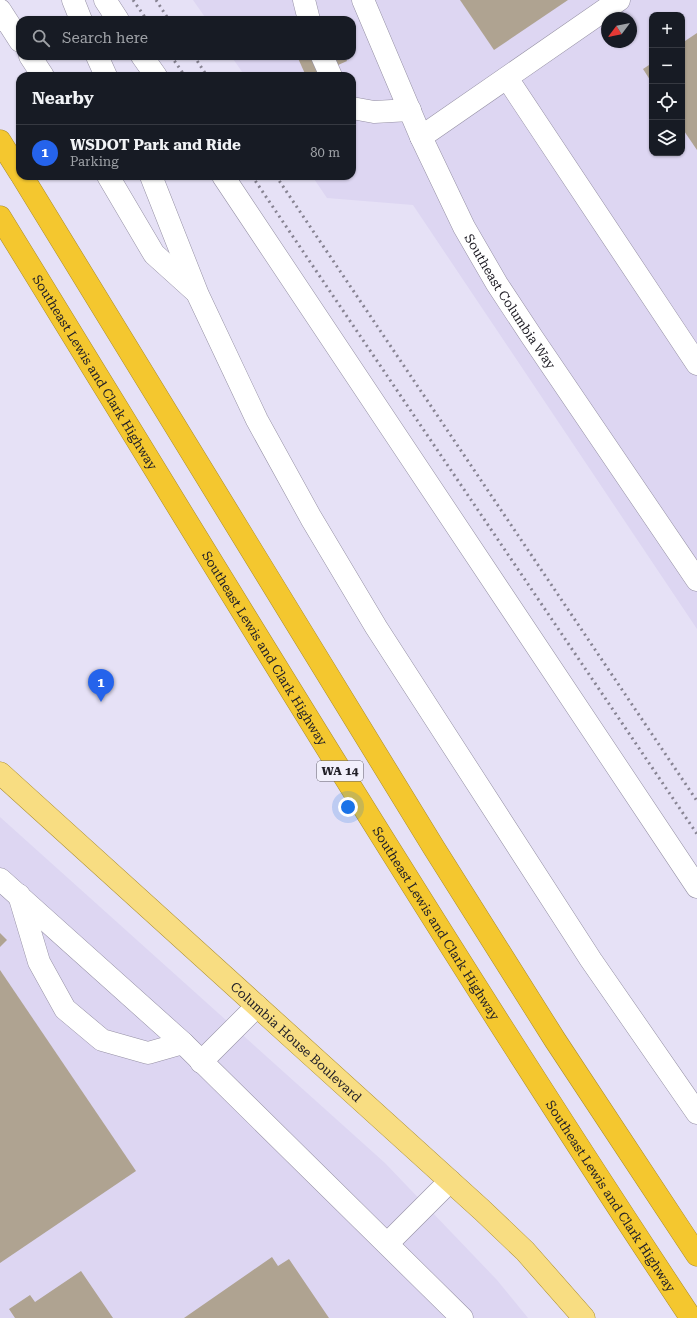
<!DOCTYPE html>
<meta charset="utf-8">
<style>
:root{--surface:#171b24;--page:#242831;--text:#f1f3f6;--muted:#9ea1a6;--line:#363941;--accent:#2563eb}
body{margin:0;font-family:"Roboto Serif",serif;background:var(--page);color:var(--text)}
.controls{position:absolute;right:12px;top:12px;display:grid;overflow:hidden;border-radius:8px;box-shadow:0 1px 3px #0004}
.controls button{width:36px;height:36px;display:grid;place-items:center;padding:0;border:0;border-bottom:1px solid var(--line);background:var(--surface);color:var(--text);font:20px sans-serif}
.compass{position:absolute;left:601px;top:12px;width:36px;height:36px;border-radius:50%;background:var(--surface);box-shadow:0 1px 3px #0004;rotate:238deg}
.you{position:absolute;left:348px;top:807px;width:14px;height:14px;margin:-10px;border:3px solid #fff;border-radius:50%;background:#1a73e8;box-shadow:0 0 0 6px #1a73e833}
.badge{display:grid;place-items:center;width:26px;height:26px;border-radius:50%;background:var(--accent);color:#fff;font-size:13px;font-weight:700}
.pin{position:absolute;translate:-50% -33px;filter:drop-shadow(0 1px 2px #0008)}
.pin::after{content:'';position:absolute;top:21px;width:14px;height:12px;background:inherit;clip-path:polygon(0 0,100% 0,50% 100%)}
.list{margin:0;padding:0;list-style:none}
h2{display:flex;justify-content:space-between;align-items:center;height:52px;margin:0;padding:0 16px;font-size:17px}
h2 small{font-size:13px;font-weight:400;color:var(--muted)}
.list li{display:grid;grid-template-columns:26px 1fr auto;gap:12px;align-items:center;box-sizing:border-box;height:56px;padding:0 16px;border-top:1px solid var(--line)}
.list b{display:block;font-size:15px;white-space:nowrap}
.list p{margin:0;font-size:13px;white-space:nowrap;color:var(--muted)}
.list em{font-size:13px;font-style:normal;color:var(--muted)}
.icon{flex:none;width:22px;height:22px;fill:none;stroke:currentColor;stroke-width:2;stroke-linecap:round;stroke-linejoin:round}
.map{position:relative;flex:none;width:697px;height:1318px;overflow:hidden}
.search{position:absolute;background:var(--surface);box-shadow:0 1px 3px #0004;left:16px;top:16px;width:340px;height:44px;display:flex;align-items:center;gap:10px;box-sizing:border-box;padding:0 14px;border-radius:12px;color:var(--muted);font-size:15px}
.panel{position:absolute;background:var(--surface);box-shadow:0 1px 3px #0004;left:16px;top:72px;width:340px;height:108px;border-radius:12px}
.map>svg:first-child{display:block}
.built{fill:#ddd6f2;fill-rule:evenodd}
.building{fill:#afa391}
.lines{fill:none;stroke-linecap:round;stroke-linejoin:round}
.minor-casing{stroke:#9590a4;stroke-width:23}
.major-casing{stroke:#aa8d2d;stroke-width:23}
.highway-casing{stroke:#aa8d2d;stroke-width:23}
.minor{stroke:#fff;stroke-width:22}
.major{stroke:#f8dd82;stroke-width:22}
.highway{stroke:#f4c72f;stroke-width:22}
.rail{stroke:#878392;stroke-width:3;stroke-dasharray:2 4;stroke-linecap:butt}
.labels{text-anchor:middle;stroke-width:3.5;stroke-linejoin:round;paint-order:stroke}
.shield{fill:#f2f0fc;stroke:#605e68;stroke-width:1}
.shield-label{font-size:12px;font-weight:bold;fill:#222028}
.street-label{font-size:13px;fill:#222028;stroke:#f2f0fc}
</style>
<div class="map">
<svg width="697" height="1318" viewBox="0 0 697 1318">
<rect width="100%" height="100%" fill="#e6e1f6"/>
<g class="built">
<path d="M193 0H697V629L413 205 327 198 312 176H352V76H245L231 56H352V20H207ZM652 15H682V153H652ZM607 18H631V42H607Z"/>
<polygon points="0,817 385,1163 497,1280 528,1318 0,1318"/>
</g>
<g class="building">
<polygon points="460,0 568,0 494,50"/>
<polygon points="697,33 697,150 682,128 682,43"/>
<polygon points="297,56 345,56 347,61 314,76 306,76"/>
<polygon points="652,63 652,83 643,69"/>
<polygon points="0,933 7,940 0,947"/>
<polygon points="0,970 136,1171 0,1263"/>
<polygon points="272,1257 278,1266 289,1259 329,1318 184,1318"/>
<polygon points="81,1271 113,1318 15,1318 9,1309 30,1295 35,1302"/>
</g>
<g class="lines">
<g class="minor-casing">
<g id="minor">
<polyline points="73,0 81,20"/>
<polyline points="105,0 118,20"/>
<polyline points="304,0 309,20"/>
<path id="s1" d="M363 0 421 137 464 227 497 284 532 337 697 580"/>
<polyline points="0,10 20,41"/>
<polyline points="30,56 43,76"/>
<polyline points="97,56 106,76"/>
<polyline points="142,56 156,76"/>
<polyline points="322,56 331,76"/>
<polyline points="507,78 697,364"/>
<polyline points="352,108 374,112 410,110"/>
<polyline points="421,137 619,0"/>
<polyline points="108,176 154,254 195,291"/>
<polyline points="151,176 198,295 257,420 311,518 376,627 591,960 697,1113"/>
<polyline points="223,176 697,887"/>
<polyline points="0,879 183,1043 462,1318"/>
<polyline points="19,895 39,962 65,1009 102,1040 148,1053 183,1043"/>
<polyline points="201,1062 257,1006"/>
<polyline points="388,1243 450,1181"/>
</g>
</g>
<g class="major-casing">
<g id="major">
<path id="s2" d="M0 773 482 1210 525 1251 584 1318"/>
</g>
</g>
<g class="highway-casing">
<g id="highway">
<polyline points="0,141 20,173"/>
<polyline points="22,176 434,848 555,1040 697,1255"/>
<path id="s3" d="M0 217C227 586 451 957 691 1318"/>
</g>
</g>
<use href="#minor" class="minor"/>
<use href="#major" class="major"/>
<use href="#highway" class="highway"/>
<g class="rail">
<polyline points="133,0 147,20"/>
<polyline points="156,0 169,20"/>
<polyline points="171,56 185,76"/>
<polyline points="194,56 207,76"/>
<polyline points="252,176 697,834"/>
<polyline points="276,176 697,801"/>
</g>
</g>
<g class="labels">
<rect class="shield" x="317" y="761" width="46" height="20" rx="3"/>
<g class="shield-label">
<text x="340" y="775">WA 14</text>
</g>
<g class="street-label">
<text dy="5" stroke="none"><textPath href="#s1" startOffset="336">Southeast Columbia Way</textPath></text>
<text dy="5" stroke="none"><textPath href="#s3" startOffset="182">Southeast Lewis and Clark Highway</textPath></text>
<text dy="5" stroke="none"><textPath href="#s3" startOffset="506">Southeast Lewis and Clark Highway</textPath></text>
<text dy="5" stroke="none"><textPath href="#s3" startOffset="830">Southeast Lewis and Clark Highway</textPath></text>
<text dy="5" stroke="none"><textPath href="#s2" startOffset="400">Columbia House Boulevard</textPath></text>
<text dy="5" stroke="none"><textPath href="#s3" startOffset="1154">Southeast Lewis and Clark Highway</textPath></text>
</g>
</g>
</svg>
<div class="controls">
<button>+</button>
<button>−</button>
<button><svg class="icon" aria-label="locate" viewBox="0 0 24 24"><circle cx="12" cy="12" r="6"/><path d="M12 2v4M12 18v4M2 12h4M18 12h4"/></svg></button>
<button><svg class="icon" aria-label="layers" viewBox="0 0 24 24"><path d="M12 4l9 5-9 5-9-5zM3 14l9 5 9-5"/></svg></button>
</div>
<svg class="compass" viewBox="-18 -18 36 36"><path d="M0-13l5 13h-10z" fill="#e53935"/><path d="M0 13l5-13h-10z" fill="#9ea1a6"/></svg>
<div class="you"></div>
<div class="pin badge" style="left:101px;top:702px">1</div>
<div class="search"><svg class="icon" aria-label="search" viewBox="0 0 24 24"><circle cx="10" cy="10" r="6"/><path d="M15 15l6 6"/></svg>Search here</div>
<section class="panel">
<h2>Nearby<small></small></h2>
<ul class="list">
<li><span class="badge">1</span><div><b>WSDOT Park and Ride</b><p>Parking</p></div><em>80 m</em></li>
</ul>
</section>
</div>
